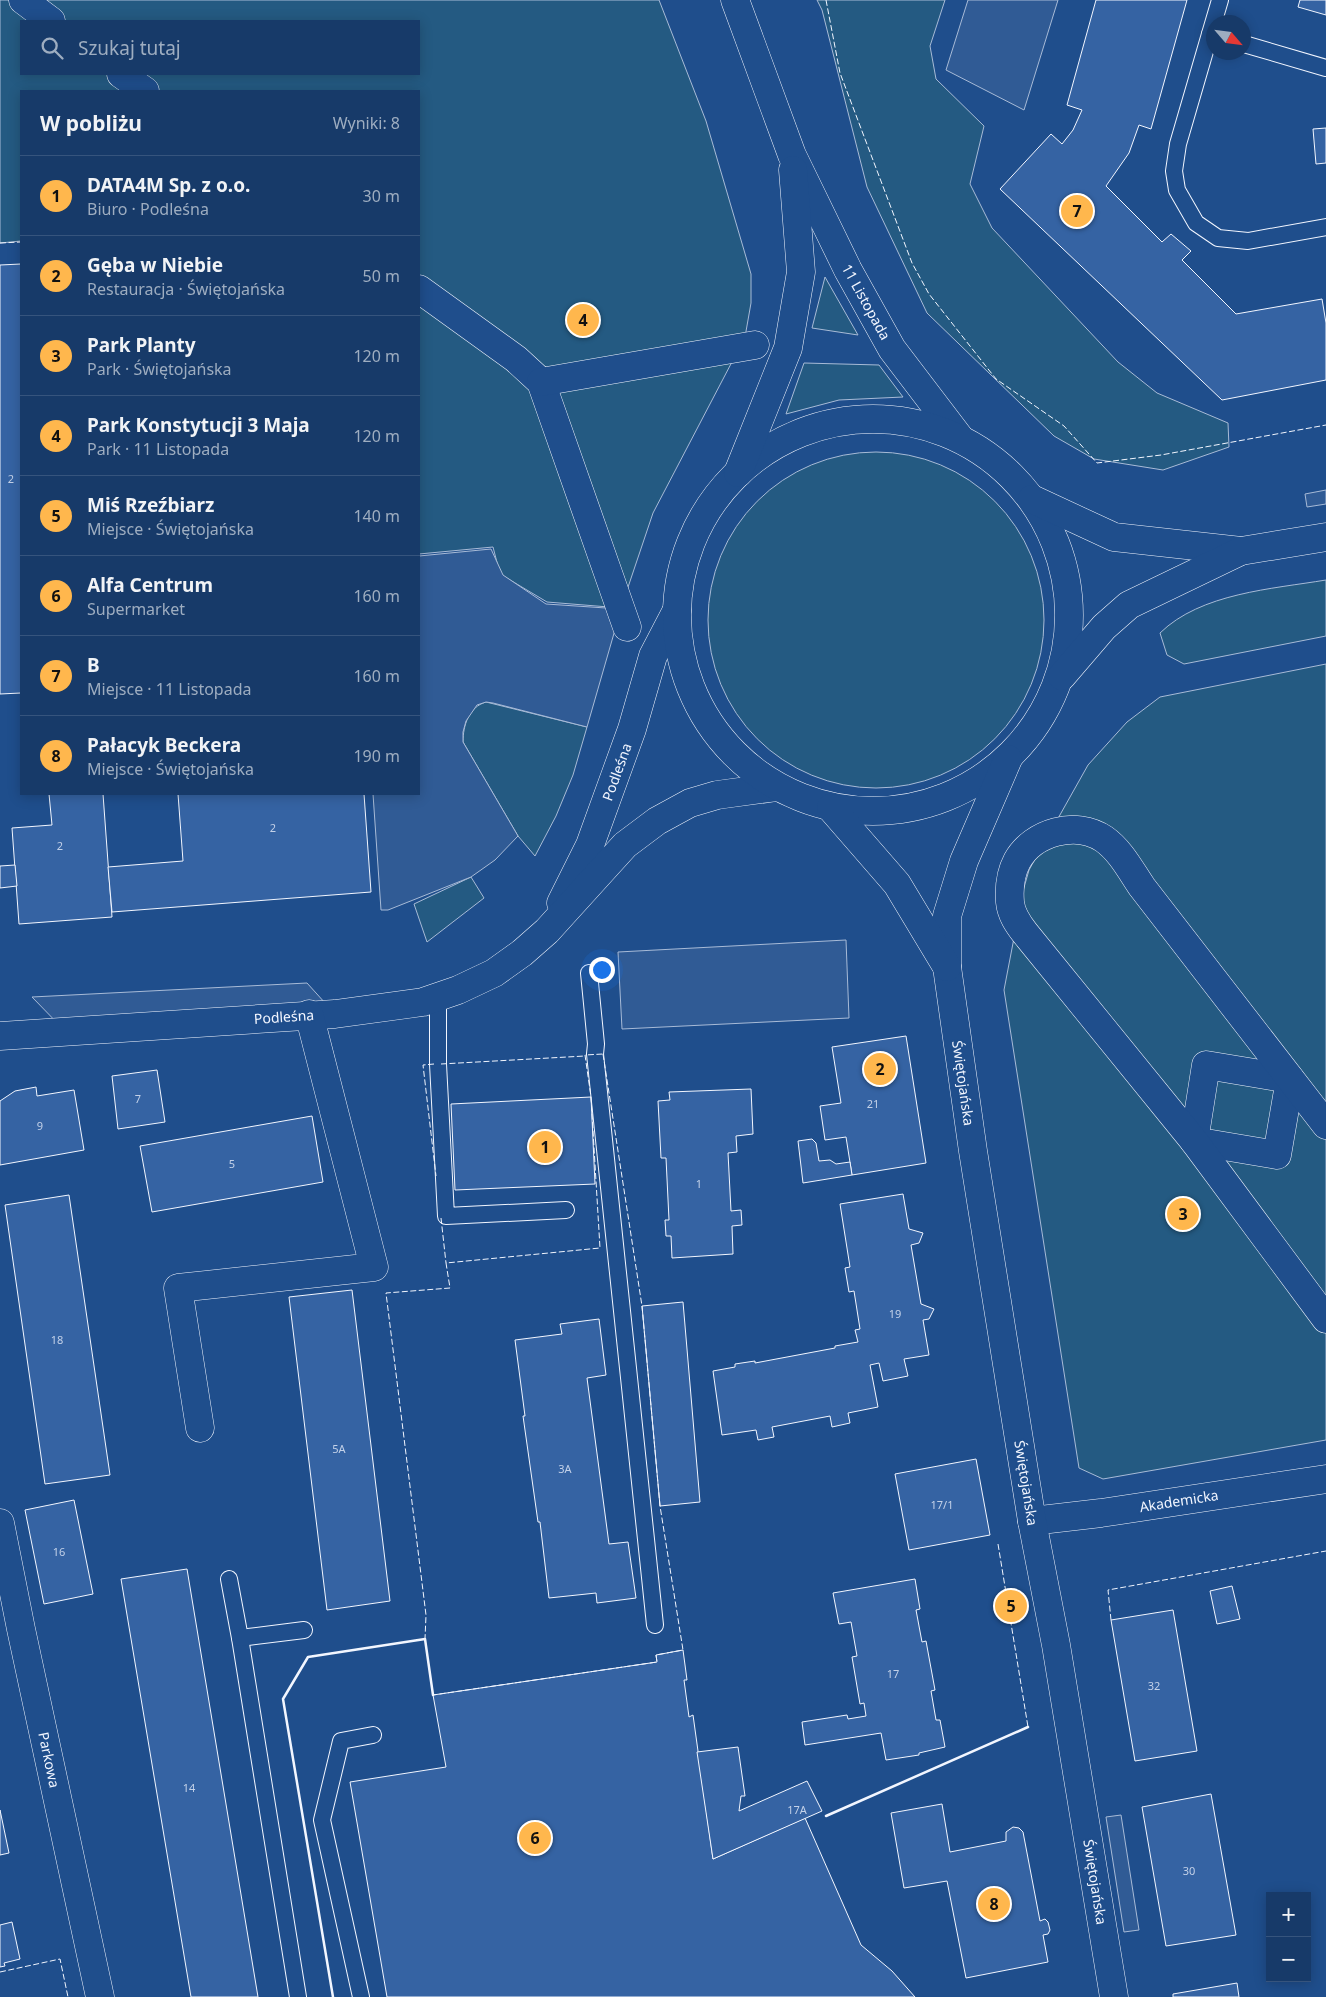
<!DOCTYPE html>
<html lang="pl">
<meta charset="utf-8">
<style>
:root{--surface:#173a69;--page:#20416f;--text:#f1f3f6;--muted:#9eadc0;--line:#36547d;--accent:#ffb74d}
body{margin:0;font-family:"Noto Sans",sans-serif;background:var(--page);color:var(--text)}
.controls{position:absolute;right:15px;bottom:15px;display:grid;overflow:hidden;border-radius:0px;box-shadow:0 2px 12px #0003}
.controls button{width:45px;height:45px;display:grid;place-items:center;padding:0;border:0;border-bottom:1px solid var(--line);background:var(--surface);color:var(--text);font:25px sans-serif}
.compass{position:absolute;left:1206px;top:15px;width:45px;height:45px;border-radius:50%;background:var(--surface);box-shadow:0 2px 12px #0003;rotate:118deg}
.you{position:absolute;left:601px;top:969px;width:18px;height:18px;margin:-12px;border:4px solid #fff;border-radius:50%;background:#1a73e8;box-shadow:0 0 0 8px #1a73e833}
.badge{display:grid;place-items:center;width:32px;height:32px;border-radius:50%;background:var(--accent);color:#111;font-size:16px;font-weight:700}
.pin{position:absolute;translate:-50% -50%;border:2px solid #fff;box-shadow:0 1px 5px #0006}
.list{margin:0;padding:0;list-style:none}
h2{display:flex;justify-content:space-between;align-items:center;height:65px;margin:0;padding:0 20px;font-size:21px}
h2 small{font-size:16px;font-weight:400;color:var(--muted)}
.list li{display:grid;grid-template-columns:32px 1fr auto;gap:15px;align-items:center;box-sizing:border-box;height:80px;padding:0 20px;border-top:1px solid var(--line)}
.list b{display:block;font-size:19px;white-space:nowrap}
.list p{margin:0;font-size:16px;white-space:nowrap;color:var(--muted)}
.list em{font-size:16px;font-style:normal;color:var(--muted)}
.icon{flex:none;width:28px;height:28px;fill:none;stroke:currentColor;stroke-width:2;stroke-linecap:round;stroke-linejoin:round}
.map{position:relative;flex:none;width:1326px;height:1997px;overflow:hidden}
.search{position:absolute;background:var(--surface);box-shadow:0 2px 12px #0003;left:20px;top:20px;width:400px;height:55px;display:flex;align-items:center;gap:12px;box-sizing:border-box;padding:0 18px;border-radius:0px;color:var(--muted);font-size:19px}
.panel{position:absolute;background:var(--surface);box-shadow:0 2px 12px #0003;left:20px;top:90px;width:400px;height:705px;border-radius:0px}
.map>svg:first-child{display:block}
.green{fill:#245a82;stroke:#a8bbd7;fill-rule:evenodd}
.parking{fill:#305b95;stroke:#a8bbd7}
.building{fill:#3563a3;stroke:#f2f6ff}
.lines{fill:none;stroke-linecap:round;stroke-linejoin:round}
.lane-casing{stroke:#f2f6ff;stroke-width:18}
.street-casing{stroke:#f2f6ff;stroke-width:29}
.secondary-casing{stroke:#f2f6ff;stroke-width:29}
.lane{stroke:#1f4e8c;stroke-width:16}
.street{stroke:#1f4e8c;stroke-width:28}
.secondary{stroke:#1f4e8c;stroke-width:28}
.fence{stroke:#f2f6ff;stroke-width:1;stroke-dasharray:6 2.5;stroke-linecap:butt}
.wall{stroke:#f2f6ff;stroke-width:2.5}
.labels{text-anchor:middle;stroke-width:4;stroke-linejoin:round;paint-order:stroke}
.number-label{font-size:11px;fill:#c3d1e8}
.street-label{font-size:14px;fill:#f2f6ff;stroke:#1f4e8c}
</style>
<div class="map">
<svg width="1326" height="1997" viewBox="0 0 1326 1997">
<rect width="100%" height="100%" fill="#1f4e8c"/>
<g class="green">
<path d="M0 0H659L706 121 751 274V303L745 337 653 513 621 608 547 602 500 574 493 547 419 554V91H21V241L0 243ZM21 21H419V74H21Z"/>
<polygon points="817,0 945,0 930,46 936,79 984,126 970,184 992,228 1118,362 1157,393 1228,423 1229,447 1163,470 1094,459 1054,436 927,313 867,187 822,10"/>
<polygon points="825,277 858,335 812,328"/>
<polygon points="804,363 879,365 903,397 839,400 786,414"/>
<circle cx="876" cy="620" r="168"/>
<path d="M1326 580V636L1184 664 1167 655 1160 633C1201 593 1272 589 1326 580Z"/>
<polygon points="1326,664 1326,1440 1103,1479 1079,1468 1004,990 1023,891 1029,870 1088,765 1127,722 1160,697"/>
<path d="M486 702 587 727 573 775 556 816 535 856 518 836 463 742C463 725 469 707 486 702Z"/>
<polygon points="471,877 484,898 427,942 414,904"/>
</g>
<g class="parking">
<polygon points="968,0 1058,0 1024,110 946,70"/>
<polygon points="1326,490 1326,504 1307,507 1305,494"/>
<polygon points="491,549 503,575 546,604 621,609 587,727 493,703 486,702 477,705 466,721 463,732 463,742 518,836 495,860 471,877 388,910 381,910 373,794 419,794 419,556"/>
<polygon points="846,940 849,1018 622,1029 618,952"/>
<polygon points="307,983 335,1014 66,1032 32,997"/>
<polygon points="1121,1815 1139,1930 1124,1932 1106,1817"/>
</g>
<g class="building">
<polygon points="1096,0 1187,0 1151,129 1139,125 1129,153 1106,186 1162,242 1171,234 1191,251 1182,260 1236,314 1322,299 1326,323 1326,380 1222,400 1000,189 1051,134 1062,144 1073,130 1082,110 1067,105"/>
<polygon points="1300,0 1326,0 1326,15 1298,7"/>
<polygon points="1326,128 1326,163 1316,164 1313,129"/>
<polygon points="21,264 21,693 0,694 0,265"/>
<polygon points="49,794 103,794 112,917 19,924 12,828 52,825"/>
<polygon points="178,794 364,794 371,892 112,912 108,867 183,861"/>
<polygon points="15,865 17,886 0,888 0,866"/>
<polygon points="906,1036 926,1163 852,1175 846,1137 825,1140 820,1106 841,1103 832,1047"/>
<polygon points="157,1070 165,1122 118,1129 112,1076"/>
<polygon points="36,1087 37,1096 74,1090 84,1150 0,1165 0,1101 15,1091"/>
<polygon points="751,1089 753,1134 736,1136 737,1152 728,1153 731,1211 741,1210 742,1225 732,1226 733,1254 672,1258 671,1236 666,1236 665,1220 669,1220 666,1158 661,1158 658,1101 670,1100 669,1092"/>
<polygon points="591,1097 595,1184 455,1190 451,1104"/>
<polygon points="312,1116 323,1182 152,1212 140,1146"/>
<polygon points="812,1139 816,1143 819,1161 830,1160 836,1164 850,1162 852,1175 803,1183 798,1141"/>
<polygon points="903,1194 909,1229 923,1233 919,1243 911,1245 921,1304 934,1309 929,1319 923,1320 929,1355 904,1359 908,1376 883,1381 879,1363 870,1365 878,1407 848,1413 850,1423 832,1427 830,1416 772,1427 774,1437 758,1440 756,1430 722,1435 713,1371 735,1367 735,1364 755,1361 755,1363 835,1348 835,1346 858,1342 855,1330 860,1329 854,1291 849,1292 845,1268 850,1267 840,1204"/>
<polygon points="69,1195 110,1475 45,1484 5,1205"/>
<polygon points="352,1290 390,1601 327,1610 289,1297"/>
<polygon points="683,1302 700,1502 660,1506 642,1306"/>
<polygon points="599,1319 606,1375 587,1378 609,1544 628,1542 636,1598 597,1603 596,1593 549,1598 540,1522 538,1522 523,1416 525,1416 515,1340 562,1334 560,1324"/>
<polygon points="976,1459 990,1535 909,1550 895,1474"/>
<polygon points="74,1500 93,1594 44,1604 25,1510"/>
<polygon points="187,1569 258,1997 191,1997 121,1579"/>
<polygon points="915,1579 920,1609 916,1610 922,1642 926,1641 935,1690 931,1691 936,1720 940,1720 945,1747 919,1753 919,1755 886,1760 881,1733 805,1745 802,1722 847,1715 848,1719 866,1716 864,1703 860,1704 852,1657 857,1656 851,1622 839,1624 833,1593"/>
<polygon points="1232,1586 1240,1619 1217,1624 1210,1591"/>
<polygon points="1173,1610 1197,1751 1135,1761 1111,1620"/>
<polygon points="683,1650 687,1680 684,1680 689,1717 693,1715 713,1859 805,1818 861,1945 892,1971 915,1997 387,1997 350,1782 446,1767 433,1695 657,1662 656,1655"/>
<polygon points="738,1747 745,1796 741,1796 739,1811 807,1781 822,1811 713,1859 697,1752"/>
<polygon points="1211,1794 1236,1935 1166,1946 1142,1807"/>
<polygon points="942,1804 950,1852 1006,1841 1006,1832 1013,1827 1019,1828 1023,1832 1040,1921 1045,1919 1048,1922 1050,1930 1048,1934 1043,1935 1048,1962 966,1978 947,1881 904,1888 891,1813"/>
<polygon points="0,1810 9,1853 0,1855"/>
<polygon points="12,1922 20,1959 4,1963 5,1966 0,1967 0,1925"/>
<polygon points="1237,1983 1239,1997 1173,1997 1173,1994"/>
</g>
<g class="lines">
<g class="lane-casing">
<g id="lane">
<polyline points="1210,34 1178,144 1174,171 1177,190 1196,223 1218,238 1248,241 1326,227"/>
<polyline points="1214,35 1210,34 1220,0"/>
<polyline points="1244,44 1326,68"/>
<polyline points="589,973 596,1044 595,1054 655,1625"/>
<polyline points="438,997 438,1064 446,1216 566,1210"/>
<polyline points="229,1579 240,1638 298,1997"/>
<polyline points="240,1638 304,1630"/>
<polyline points="361,1997 322,1820 341,1741 373,1735"/>
</g>
</g>
<g class="street-casing">
<g id="street">
<polyline points="23,0 51,21"/>
<polyline points="121,74 145,91"/>
<polyline points="419,289 516,359 541,382 627,627"/>
<polyline points="541,382 755,345"/>
<polyline points="561,903 590,845 632,729 653,656 677,610"/>
<polyline points="0,1036 335,1014 423,1002 458,990 494,973 522,953 547,931 625,845 657,821 690,803 717,795 777,787"/>
<polygon points="1206,1065 1290,1079 1277,1155 1194,1141"/>
<path d="M1326 1125 1142 887C1131 871 1121 851 1104 839 1076 820 1033 832 1017 861 1010 874 1009 889 1010 902 1011 914 1018 924 1025 933L1194 1141 1326 1319"/>
<polyline points="200,1428 178,1288 374,1267 309,1014"/>
<polyline points="1032,1521 1101,1513 1326,1479"/>
<polyline points="0,1523 21,1629 100,1997"/>
</g>
</g>
<g class="secondary-casing">
<g id="secondary">
<polyline points="735,0 792,155 848,270 892,349 959,437"/>
<circle cx="873" cy="615" r="196"/>
<polyline points="738,473 788,348 801,272 793,170"/>
<polyline points="1032,499 1114,537 1241,551"/>
<polyline points="1062,676 1104,627 1129,605 1241,551 1326,537"/>
<polyline points="1008,759 964,861 947,916 947,967 973,1151 1032,1521 1056,1645 1114,1997"/>
<polyline points="831,808 897,884 947,967"/>
</g>
</g>
<use href="#lane" class="lane"/>
<use href="#street" class="street"/>
<use href="#secondary" class="secondary"/>
<g class="fence">
<polyline points="826,0 840,73 912,263 929,294 996,379 1064,426 1097,463 1161,455 1326,425"/>
<polyline points="0,243 21,242"/>
<polygon points="603,1054 642,1306 660,1506 683,1650 656,1655 657,1662 433,1695 425,1639 426,1615 386,1293 450,1288 446,1263 600,1248 591,1097 585,1055"/>
<polyline points="434,1064 423,1065 436,1176"/>
<polyline points="441,1064 585,1056"/>
<polyline points="441,1218 446,1263"/>
<polyline points="998,1544 1028,1727"/>
<polyline points="1111,1620 1108,1590 1326,1551"/>
<polyline points="0,1972 60,1959 68,1997"/>
</g>
<g class="wall">
<polyline points="826,1816 1028,1727"/>
<polyline points="333,1997 283,1699 308,1657 425,1639 433,1695"/>
</g>
</g>
<g class="labels">
<g class="number-label">
<text x="11" y="483">2</text>
<text x="273" y="832">2</text>
<text x="60" y="850">2</text>
<text x="138" y="1103">7</text>
<text x="873" y="1108">21</text>
<text x="40" y="1130">9</text>
<text x="232" y="1168">5</text>
<text x="699" y="1188">1</text>
<text x="895" y="1318">19</text>
<text x="57" y="1344">18</text>
<text x="339" y="1453">5A</text>
<text x="565" y="1473">3A</text>
<text x="942" y="1509">17/1</text>
<text x="59" y="1556">16</text>
<text x="893" y="1678">17</text>
<text x="1154" y="1690">32</text>
<text x="189" y="1792">14</text>
<text x="797" y="1814">17A</text>
<text x="1189" y="1875">30</text>
</g>
<g class="street-label">
<text transform="translate(866 302) rotate(61)" y="5">11 Listopada</text>
<text transform="translate(617 772) rotate(-70)" y="5">Podleśna</text>
<text transform="translate(284 1017) rotate(-4)" y="5">Podleśna</text>
<text transform="translate(963 1083) rotate(82)" y="5">Świętojańska</text>
<text transform="translate(1026 1483) rotate(81)" y="5">Świętojańska</text>
<text transform="translate(1179 1501) rotate(-9)" y="5">Akademicka</text>
<text transform="translate(49 1760) rotate(78)" y="5">Parkowa</text>
<text transform="translate(1095 1882) rotate(81)" y="5">Świętojańska</text>
</g>
</g>
</svg>
<div class="controls">
<button>+</button>
<button>−</button>
</div>
<svg class="compass" viewBox="-18 -18 36 36"><path d="M0-13l5 13h-10z" fill="#e53935"/><path d="M0 13l5-13h-10z" fill="#9eadc0"/></svg>
<div class="you"></div>
<div class="pin badge" style="left:545px;top:1147px">1</div>
<div class="pin badge" style="left:880px;top:1069px">2</div>
<div class="pin badge" style="left:1183px;top:1214px">3</div>
<div class="pin badge" style="left:583px;top:320px">4</div>
<div class="pin badge" style="left:1011px;top:1606px">5</div>
<div class="pin badge" style="left:535px;top:1838px">6</div>
<div class="pin badge" style="left:1077px;top:211px">7</div>
<div class="pin badge" style="left:994px;top:1904px">8</div>
<div class="search"><svg class="icon" aria-label="search" viewBox="0 0 24 24"><circle cx="10" cy="10" r="6"/><path d="M15 15l6 6"/></svg>Szukaj tutaj</div>
<section class="panel">
<h2>W pobliżu<small>Wyniki: 8</small></h2>
<ul class="list">
<li><span class="badge">1</span><div><b>DATA4M Sp. z o.o.</b><p>Biuro · Podleśna</p></div><em>30 m</em></li>
<li><span class="badge">2</span><div><b>Gęba w Niebie</b><p>Restauracja · Świętojańska</p></div><em>50 m</em></li>
<li><span class="badge">3</span><div><b>Park Planty</b><p>Park · Świętojańska</p></div><em>120 m</em></li>
<li><span class="badge">4</span><div><b>Park Konstytucji 3 Maja</b><p>Park · 11 Listopada</p></div><em>120 m</em></li>
<li><span class="badge">5</span><div><b>Miś Rzeźbiarz</b><p>Miejsce · Świętojańska</p></div><em>140 m</em></li>
<li><span class="badge">6</span><div><b>Alfa Centrum</b><p>Supermarket</p></div><em>160 m</em></li>
<li><span class="badge">7</span><div><b>B</b><p>Miejsce · 11 Listopada</p></div><em>160 m</em></li>
<li><span class="badge">8</span><div><b>Pałacyk Beckera</b><p>Miejsce · Świętojańska</p></div><em>190 m</em></li>
</ul>
</section>
</div>
